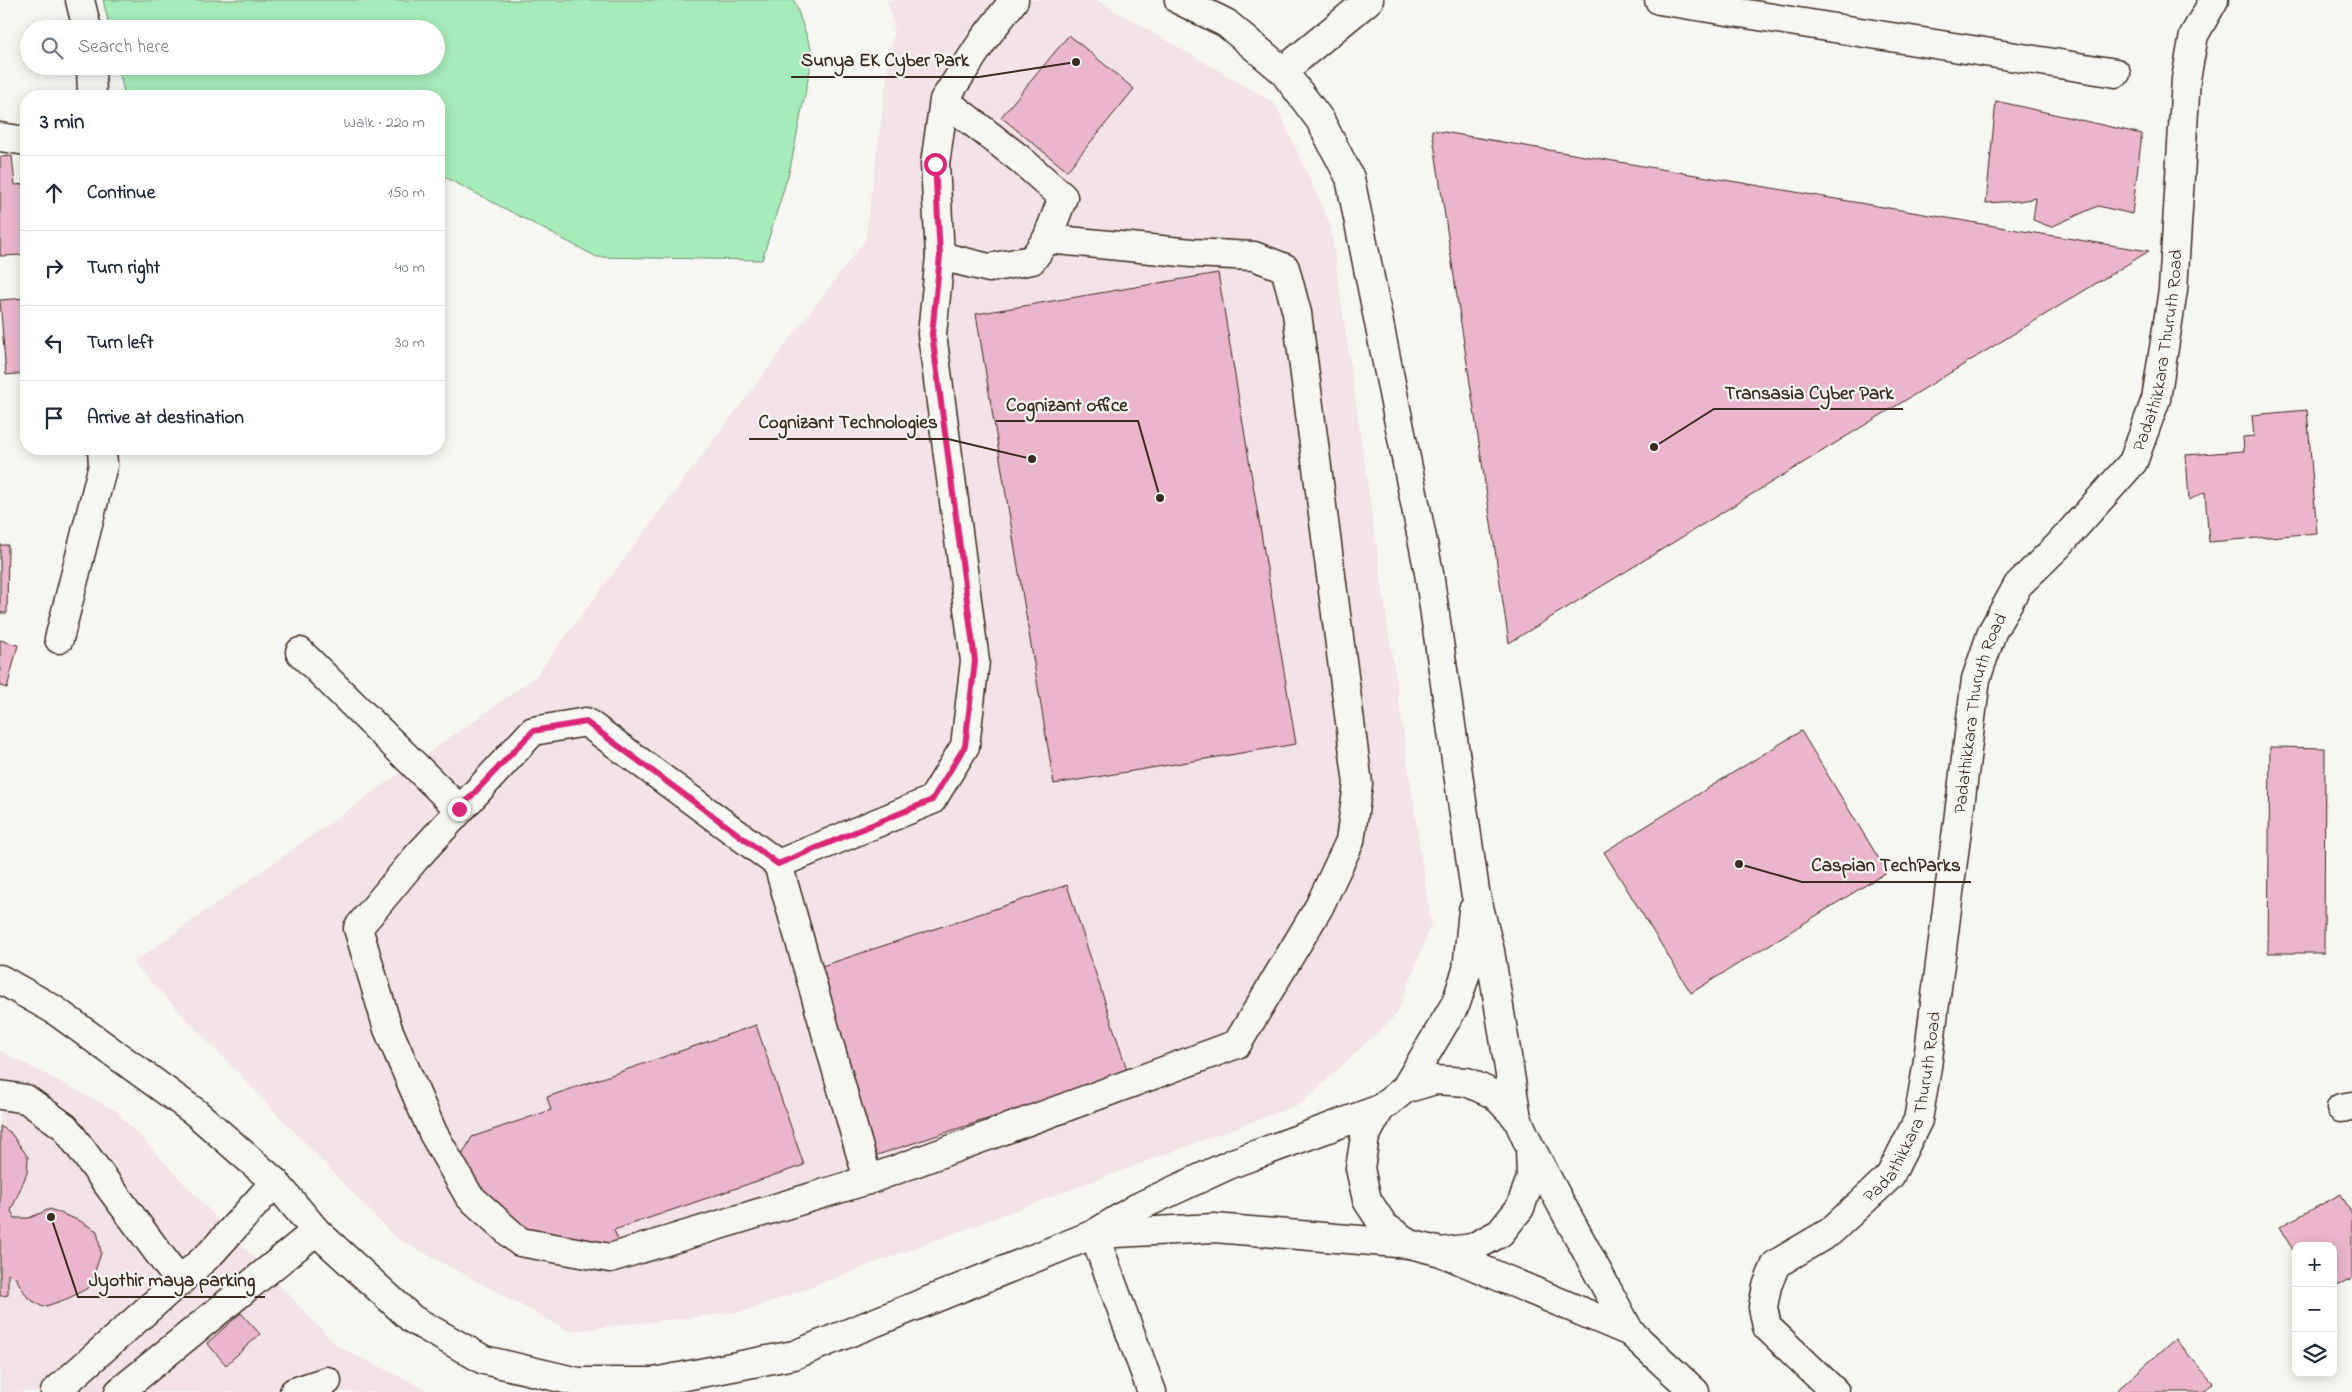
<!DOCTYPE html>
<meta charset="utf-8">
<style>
:root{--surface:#fff;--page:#f6f6f7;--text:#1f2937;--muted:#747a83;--line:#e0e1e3}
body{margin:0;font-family:"Indie Flower",sans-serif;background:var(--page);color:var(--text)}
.controls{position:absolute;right:15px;bottom:15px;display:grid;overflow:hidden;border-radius:10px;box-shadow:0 2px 12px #0003}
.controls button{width:45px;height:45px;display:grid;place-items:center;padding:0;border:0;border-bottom:1px solid var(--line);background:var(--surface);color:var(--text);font:25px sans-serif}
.stop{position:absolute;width:15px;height:15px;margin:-11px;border:4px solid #db2777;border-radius:50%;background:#fff}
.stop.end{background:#db2777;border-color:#fff;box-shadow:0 1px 5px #0008}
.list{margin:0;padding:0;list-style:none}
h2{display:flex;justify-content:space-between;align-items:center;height:65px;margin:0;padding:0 20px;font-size:21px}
h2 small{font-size:16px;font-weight:400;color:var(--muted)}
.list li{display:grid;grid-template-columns:32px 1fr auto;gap:15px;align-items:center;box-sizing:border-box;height:75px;padding:0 20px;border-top:1px solid var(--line)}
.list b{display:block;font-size:19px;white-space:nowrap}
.list em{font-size:16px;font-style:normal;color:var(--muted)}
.icon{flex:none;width:28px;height:28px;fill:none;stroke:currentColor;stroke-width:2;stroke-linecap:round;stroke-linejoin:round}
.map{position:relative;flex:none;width:2352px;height:1392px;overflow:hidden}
.search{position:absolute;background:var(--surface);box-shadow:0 2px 12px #0003;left:20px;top:20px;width:425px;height:55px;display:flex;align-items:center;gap:12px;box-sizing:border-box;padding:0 18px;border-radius:28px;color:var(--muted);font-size:19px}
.panel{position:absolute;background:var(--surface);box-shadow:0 2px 12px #0003;left:20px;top:90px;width:425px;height:365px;border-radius:20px}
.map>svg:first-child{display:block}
.built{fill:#f3e2e7}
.green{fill:#a6ecb9;stroke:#708b6c}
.building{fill:#ebb5cc;stroke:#3b2a1e}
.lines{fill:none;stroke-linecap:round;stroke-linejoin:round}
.minor-casing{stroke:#3b2a1e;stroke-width:31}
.minor{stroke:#f6f6f2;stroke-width:28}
.route{stroke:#db2777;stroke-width:6}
.labels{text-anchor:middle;stroke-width:4.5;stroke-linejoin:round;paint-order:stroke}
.street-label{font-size:18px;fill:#3b2a1e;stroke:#f6f6f2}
.leader{fill:none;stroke:#3b2a1e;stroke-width:2}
.callout-dot{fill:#3b2a1e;stroke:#f6f6f2;stroke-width:2}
.callout-label{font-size:19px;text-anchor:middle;font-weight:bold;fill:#3b2a1e;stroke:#f6f6f2;stroke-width:4.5;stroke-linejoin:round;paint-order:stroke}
</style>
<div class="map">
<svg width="2352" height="1392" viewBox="0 0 2352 1392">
<rect width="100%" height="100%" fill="#f6f6f2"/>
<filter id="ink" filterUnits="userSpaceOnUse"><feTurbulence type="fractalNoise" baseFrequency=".02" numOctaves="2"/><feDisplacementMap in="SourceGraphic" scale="10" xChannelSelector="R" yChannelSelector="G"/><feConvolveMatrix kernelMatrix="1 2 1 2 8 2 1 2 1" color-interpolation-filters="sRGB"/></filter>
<g filter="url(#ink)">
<g class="built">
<polygon points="887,0 1096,0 1275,103 1330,224 1431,925 1397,1014 1302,1103 746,1311 569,1331 395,1237 133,963 534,678 865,240 894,26"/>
<polygon points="0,1051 115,1110 337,1346 431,1392 0,1392"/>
</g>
<polygon class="green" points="103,0 794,0 813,54 790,169 762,260 597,257 439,174 439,96 125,96 118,66 436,66 436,29 110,29"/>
<g class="building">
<polygon points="1069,35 1134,89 1067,171 1001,117"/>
<polygon points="1996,101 2142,134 2132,214 2098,206 2051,227 2033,220 2036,198 2019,201 1986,203"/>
<polygon points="1432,130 2035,233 2149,251 1509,643"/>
<polygon points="12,156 15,185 26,184 26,255 0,256 0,157"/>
<polygon points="1218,273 1296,744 1054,784 976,314"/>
<polygon points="26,298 26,373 6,375 0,300"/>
<polygon points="2307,410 2317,533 2209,542 2205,492 2189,500 2186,455 2244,451 2243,437 2254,436 2252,415"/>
<polygon points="0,545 8,545 7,613 0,613"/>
<polygon points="0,640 18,645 7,688 0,686"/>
<polygon points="1801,731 1887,872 1691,993 1604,852"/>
<polygon points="2270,747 2325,748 2324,953 2268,953"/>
<polygon points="1067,885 1128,1073 874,1156 813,969"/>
<polygon points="756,1025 804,1165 614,1230 619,1242 584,1254 515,1235 456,1166 472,1137 551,1110 547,1097"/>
<polygon points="0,1126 10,1132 28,1157 27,1173 11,1211 15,1218 29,1218 50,1209 80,1221 97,1231 101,1253 90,1287 67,1299 43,1307 28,1298 15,1277 8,1274 8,1295 0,1296"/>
<polygon points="2341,1194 2352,1214 2352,1279 2333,1288 2333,1246 2296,1246 2296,1255 2279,1227"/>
<polygon points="241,1313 260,1334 226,1365 207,1343"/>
<polygon points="2175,1339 2213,1383 2203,1392 2115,1392"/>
</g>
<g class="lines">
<g class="minor-casing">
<g id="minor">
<polyline points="80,0 87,29"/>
<polyline points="1179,0 1226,23 1283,71 1320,120 1350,178 1429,573 1475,891 1490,951 1517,1118"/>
<polyline points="1659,0 2116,73"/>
<polyline points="91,66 92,96"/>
<polyline points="1283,71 1369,0"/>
<polyline points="944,100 1020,159 1063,197 1047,239 1032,260 989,268 940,256 935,164 944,100 984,39 1014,0"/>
<polyline points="0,137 26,141"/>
<polyline points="940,256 932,334 975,661 965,746 932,800 778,864 586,722 533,731 415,859 358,928 388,1029 433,1133 469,1196 520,1242 610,1258 868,1180 1237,1044 1319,907 1350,841 1358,784 1297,313 1285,268 1254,256 1192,253 1047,239"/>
<polyline points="59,639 103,465 102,449"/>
<polyline points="300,652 459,809"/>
<polyline points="778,864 868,1180"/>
<polyline points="0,979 53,1009 195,1112 275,1182 316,1231 412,1319 484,1360 578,1382 654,1382 794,1355 1094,1234 1138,1207 1233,1163 1380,1109"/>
<polyline points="1405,1089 1456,1003 1467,970 1473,910"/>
<polyline points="0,1095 26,1099 65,1127 180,1282"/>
<polyline points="2341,1108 2352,1106"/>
<polyline points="1532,1150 1630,1332 1695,1392"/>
<polyline points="1094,1234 1152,1392"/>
<polyline points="1096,1234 1214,1228 1409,1244"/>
<polyline points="1441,1252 1472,1248 1500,1233 1520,1208 1531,1178 1530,1147 1517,1118 1495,1095 1467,1082 1435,1080 1405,1089 1380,1109 1365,1137 1360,1168 1367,1200 1384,1226 1410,1244 1441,1252 1630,1332"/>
<polyline points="55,1392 211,1253 275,1182"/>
<polyline points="119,1392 316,1231"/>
<polyline points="294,1392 327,1381"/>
<path id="s1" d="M1835 1392 1767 1327 1763 1307 1767 1286 1776 1264 1830 1232 1890 1176 1918 1120 1927 1067 1976 679 1992 632 2018 585 2058 546 2133 462 2156 399 2173 290 2186 79 2194 35 2214 0"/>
</g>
</g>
<use href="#minor" class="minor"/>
</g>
</g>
<g class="lines" filter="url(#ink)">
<polyline class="route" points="459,809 533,731 586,722 778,864 932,800 965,746 975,661 932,334 940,256 935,164"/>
</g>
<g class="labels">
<g class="street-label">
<text dy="6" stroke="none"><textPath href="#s1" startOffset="1199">Padathikkara Thuruth Road</textPath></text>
<text dy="6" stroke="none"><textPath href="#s1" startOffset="779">Padathikkara Thuruth Road</textPath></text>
<text dy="6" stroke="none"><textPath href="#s1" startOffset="374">Padathikkara Thuruth Road</textPath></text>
</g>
</g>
<path class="leader" d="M1076 62L979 77H791M1654 447L1714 409H1903M1160 498L1138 421H996M1032 459L948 439H749M1739 864L1802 882H1971M51 1217L78 1297H265"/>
<g class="callout-dot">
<circle cx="1076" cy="62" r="5"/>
<circle cx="1654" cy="447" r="5"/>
<circle cx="1160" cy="498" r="5"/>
<circle cx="1032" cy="459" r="5"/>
<circle cx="1739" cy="864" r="5"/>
<circle cx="51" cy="1217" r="5"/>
</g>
<g class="callout-label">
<text x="885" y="66">Sunya EK Cyber Park</text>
<text x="1809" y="399">Transasia Cyber Park</text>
<text x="1067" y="411">Cognizant office</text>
<text x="848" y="428">Cognizant Technologies</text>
<text x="1886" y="871">Caspian TechParks</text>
<text x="172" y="1286">Jyothir maya parking</text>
</g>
</svg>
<div class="controls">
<button>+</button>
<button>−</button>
<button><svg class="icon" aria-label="layers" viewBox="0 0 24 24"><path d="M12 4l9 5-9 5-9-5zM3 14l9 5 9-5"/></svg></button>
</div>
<div class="stop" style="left:935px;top:164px"></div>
<div class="stop end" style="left:459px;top:809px"></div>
<div class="search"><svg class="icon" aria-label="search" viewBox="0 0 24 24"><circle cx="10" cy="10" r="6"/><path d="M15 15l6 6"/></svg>Search here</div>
<section class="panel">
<h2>3 min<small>Walk · 220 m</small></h2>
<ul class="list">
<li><svg class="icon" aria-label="ahead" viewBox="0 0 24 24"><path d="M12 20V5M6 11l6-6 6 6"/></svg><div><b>Continue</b></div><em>150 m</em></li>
<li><svg class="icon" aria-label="right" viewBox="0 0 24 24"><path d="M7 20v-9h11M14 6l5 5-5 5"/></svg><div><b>Turn right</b></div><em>40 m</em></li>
<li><svg class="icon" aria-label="left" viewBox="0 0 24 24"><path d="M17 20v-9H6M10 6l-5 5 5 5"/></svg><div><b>Turn left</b></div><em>30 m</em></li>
<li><svg class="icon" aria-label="arrive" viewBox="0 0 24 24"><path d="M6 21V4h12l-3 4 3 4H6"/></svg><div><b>Arrive at destination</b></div></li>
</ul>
</section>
</div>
